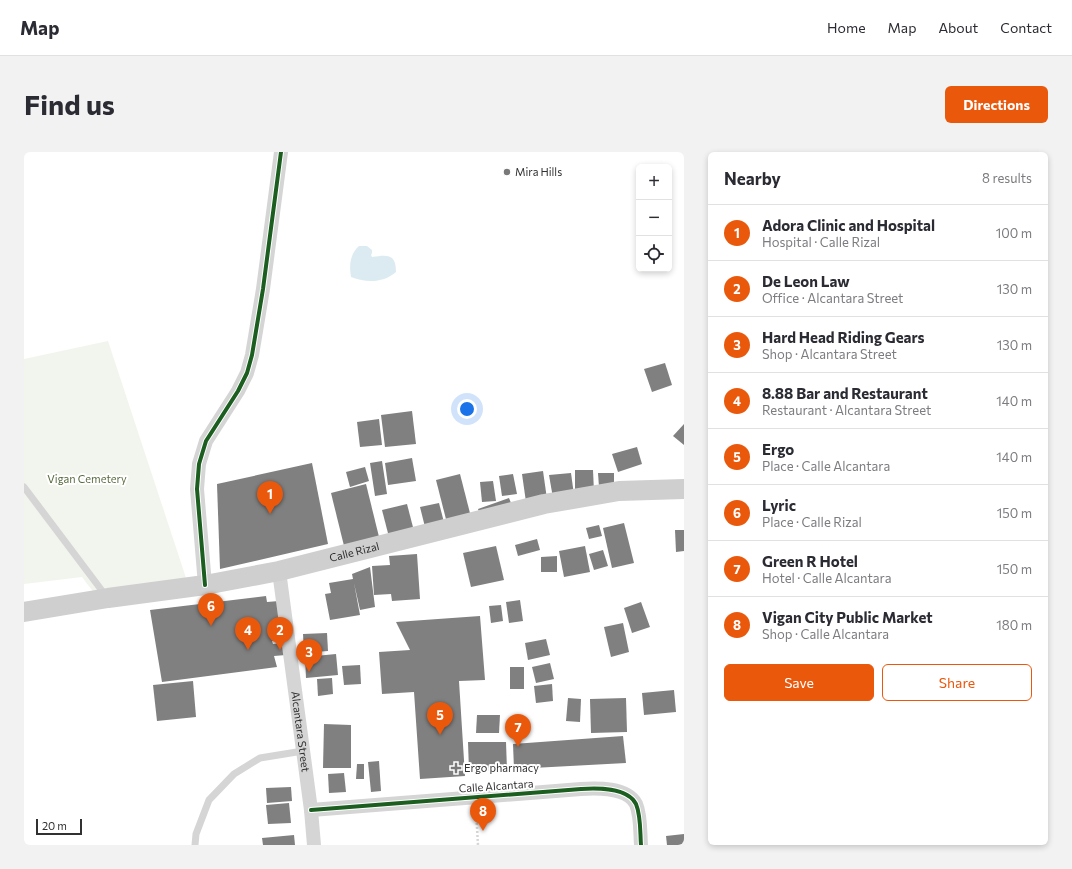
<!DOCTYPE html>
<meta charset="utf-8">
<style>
:root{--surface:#fff;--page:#f2f2f3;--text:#2b2b33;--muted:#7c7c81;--line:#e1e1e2;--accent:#ea580c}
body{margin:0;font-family:Commissioner,sans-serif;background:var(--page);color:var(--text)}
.controls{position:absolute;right:12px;top:12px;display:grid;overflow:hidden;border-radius:6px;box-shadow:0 2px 6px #0003}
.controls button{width:36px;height:36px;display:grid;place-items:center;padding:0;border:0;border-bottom:1px solid var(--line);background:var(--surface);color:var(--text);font:20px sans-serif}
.scale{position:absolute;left:12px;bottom:10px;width:46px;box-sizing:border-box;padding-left:4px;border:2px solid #313131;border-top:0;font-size:11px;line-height:14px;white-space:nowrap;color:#313131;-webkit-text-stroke:3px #fff;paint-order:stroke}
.you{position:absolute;left:443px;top:257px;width:14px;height:14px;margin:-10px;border:3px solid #fff;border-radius:50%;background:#1a73e8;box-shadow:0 0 0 6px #1a73e833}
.badge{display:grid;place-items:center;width:26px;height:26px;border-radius:50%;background:var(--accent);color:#fff;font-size:13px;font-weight:700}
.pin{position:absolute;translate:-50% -33px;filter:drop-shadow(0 1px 2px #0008)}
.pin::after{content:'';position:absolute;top:21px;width:14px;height:12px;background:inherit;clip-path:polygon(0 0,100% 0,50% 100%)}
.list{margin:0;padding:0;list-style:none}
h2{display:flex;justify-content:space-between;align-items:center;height:52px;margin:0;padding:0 16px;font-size:17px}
h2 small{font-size:13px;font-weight:400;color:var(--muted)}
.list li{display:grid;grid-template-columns:26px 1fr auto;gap:12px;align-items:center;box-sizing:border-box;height:56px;padding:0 16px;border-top:1px solid var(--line)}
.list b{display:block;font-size:15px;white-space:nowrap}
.list p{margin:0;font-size:13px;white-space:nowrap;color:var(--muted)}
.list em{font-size:13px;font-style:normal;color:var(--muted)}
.actions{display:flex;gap:8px;padding:12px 16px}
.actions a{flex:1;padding:9px 0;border:1px solid var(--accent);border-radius:6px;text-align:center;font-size:14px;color:var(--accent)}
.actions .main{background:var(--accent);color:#fff}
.icon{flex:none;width:22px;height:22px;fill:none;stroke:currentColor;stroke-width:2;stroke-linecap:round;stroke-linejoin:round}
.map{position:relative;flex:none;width:660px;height:693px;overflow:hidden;border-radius:6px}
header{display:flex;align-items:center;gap:24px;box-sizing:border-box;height:56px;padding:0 20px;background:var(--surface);border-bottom:1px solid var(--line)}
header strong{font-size:19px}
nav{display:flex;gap:22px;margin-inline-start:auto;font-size:14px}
.intro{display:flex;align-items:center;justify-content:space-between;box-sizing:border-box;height:96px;padding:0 24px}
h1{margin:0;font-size:28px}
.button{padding:10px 18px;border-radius:6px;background:var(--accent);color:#fff;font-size:14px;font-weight:700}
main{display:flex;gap:24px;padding:0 24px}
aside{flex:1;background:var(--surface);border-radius:6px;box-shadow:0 2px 6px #0003}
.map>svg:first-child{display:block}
.green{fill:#f2f5ed}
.water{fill:#dcebf1}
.building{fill:#808080}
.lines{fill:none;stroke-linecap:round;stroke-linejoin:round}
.path{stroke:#d5d5d5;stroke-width:2.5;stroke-dasharray:2 2;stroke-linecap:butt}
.lane{stroke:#d5d5d5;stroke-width:7}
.street{stroke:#d5d5d5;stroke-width:14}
.secondary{stroke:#cfcfcf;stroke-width:20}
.cycleway-casing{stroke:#fff;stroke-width:6}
.cycleway{stroke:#1b5e20;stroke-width:4}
.poi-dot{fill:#797979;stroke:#fff;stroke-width:1.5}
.labels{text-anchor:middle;stroke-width:4;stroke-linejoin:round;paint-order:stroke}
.poi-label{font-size:11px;fill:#313131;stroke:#fff;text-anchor:start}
.park-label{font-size:11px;fill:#586b3f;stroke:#fff}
.street-label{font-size:11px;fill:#313131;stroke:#fff}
</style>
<header>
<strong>Map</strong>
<nav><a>Home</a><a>Map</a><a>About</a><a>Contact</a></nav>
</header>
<div class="intro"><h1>Find us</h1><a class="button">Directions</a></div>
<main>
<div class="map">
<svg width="660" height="693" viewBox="0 0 660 693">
<rect width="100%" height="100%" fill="#fff"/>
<polygon class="green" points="84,189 163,429 71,442 58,425 0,432 0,207"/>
<path class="water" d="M335 94H343L348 98V101L347 103 348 105C363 103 372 101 372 120 359 131 343 131 327 125 325 113 326 102 335 94Z"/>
<g class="building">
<polygon points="641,211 648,233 628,240 620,217"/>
<polygon points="388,259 392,292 361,295 357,263"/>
<polygon points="355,267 358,293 336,295 333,270"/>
<polygon points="660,272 660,293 649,284"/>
<polygon points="613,295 618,312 594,320 588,302"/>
<polygon points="388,306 392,329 364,333 361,311"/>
<polygon points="358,309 363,342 351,344 346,311"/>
<polygon points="288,311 304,392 196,417 193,332"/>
<polygon points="341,315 345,329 326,335 322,320"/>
<polygon points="551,318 569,318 570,340 551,340"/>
<polygon points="519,319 523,347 502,350 498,322"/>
<polygon points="547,321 550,343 529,346 525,323"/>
<polygon points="574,321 590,321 590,334 575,335"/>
<polygon points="436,322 448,369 424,375 412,328"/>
<polygon points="489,322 493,342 478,344 475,324"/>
<polygon points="469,329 472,349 458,350 456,330"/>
<polygon points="342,332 357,393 322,402 307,341"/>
<polygon points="485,346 489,356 458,367 454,357"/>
<polygon points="415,351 421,374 402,379 396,355"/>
<polygon points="383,352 391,383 366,389 358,358"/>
<polygon points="600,371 610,411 588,416 579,376"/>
<polygon points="575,373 578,384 565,387 562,376"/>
<polygon points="651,378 660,378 660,399 652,400"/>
<polygon points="513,387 516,398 494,404 491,393"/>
<polygon points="472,394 480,428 447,435 439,401"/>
<polygon points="561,394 566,420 540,425 535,399"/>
<polygon points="579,398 584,414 570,418 565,402"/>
<polygon points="393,402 396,447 368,449 367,442 350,443 348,414 366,413 365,404"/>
<polygon points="533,404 533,420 517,420 517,405"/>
<polygon points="346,415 351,455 336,458 330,431 336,463 306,468 301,442 307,441 305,431 329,427 328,422"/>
<polygon points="242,444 243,450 255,449 260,488 248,489 249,492 261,491 262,503 250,504 253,515 138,530 126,458"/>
<polygon points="496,448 499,469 485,471 482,450"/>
<polygon points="617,450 626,475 608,481 600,456"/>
<polygon points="477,453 479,469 467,471 465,454"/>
<polygon points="456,464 461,528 435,529 441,624 396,627 390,540 358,542 355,500 386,498 372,470"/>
<polygon points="599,471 605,500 587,505 580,475"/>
<polygon points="303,481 304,499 280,501 279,482"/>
<polygon points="522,487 526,503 504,508 501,491"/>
<polygon points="312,502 314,523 282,526 281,505"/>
<polygon points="526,511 530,527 512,531 508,515"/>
<polygon points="336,513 337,532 320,533 318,514"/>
<rect x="486" y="515" width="14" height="22"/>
<polygon points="308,526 309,542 294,544 293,527"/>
<polygon points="169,529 172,565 133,569 129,533"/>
<polygon points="528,532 529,549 512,551 510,534"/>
<polygon points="650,538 652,560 620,563 618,541"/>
<polygon points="544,546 557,547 556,570 542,569"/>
<polygon points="602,546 603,580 567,581 566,547"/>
<polygon points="453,563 476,563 475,581 452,581"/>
<polygon points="300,572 327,573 327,616 299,616"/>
<polygon points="599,584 602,611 490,617 489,592"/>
<polygon points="444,590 482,590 483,618 445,619"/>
<polygon points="355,609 357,639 347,640 344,610"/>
<polygon points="333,612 340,612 340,627 332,627"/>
<polygon points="320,621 322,640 305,641 304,622"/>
<polygon points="267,635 268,649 243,651 242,636"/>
<polygon points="265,651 267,671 244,672 242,653"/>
<polygon points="660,682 660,693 643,693 642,684"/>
<polygon points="270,683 271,693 239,693 238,686"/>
</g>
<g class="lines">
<polyline class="path" points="452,659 454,693"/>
<g class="lane">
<polyline points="0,335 82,444"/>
<polyline points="171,693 172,682 185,648 210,622 236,606 279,599"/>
</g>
<g class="street">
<path id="s1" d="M255 419 287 658 290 693"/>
<polyline points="181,433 173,337 175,312 182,289 214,239 223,221 228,203 239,137 257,0"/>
<path d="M287 658 557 637C573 636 603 635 612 652 617 664 616 680 617 693"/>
</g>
<path class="secondary" id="s2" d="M0 460 84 446 181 433 255 419 520 352 595 339 660 337"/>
<g class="cycleway-casing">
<g id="cycleway">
<polyline points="181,433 173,337 175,312 182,289 214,239 223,221 228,203 239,137 257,0"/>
<path d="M287 658 557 637C573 636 603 635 612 652 617 664 616 680 617 693"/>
</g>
</g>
<use href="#cycleway" class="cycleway"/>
</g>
<g class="poi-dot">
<circle cx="483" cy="20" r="4"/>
<path d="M430 610h4v4h4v4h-4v4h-4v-4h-4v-4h4z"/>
</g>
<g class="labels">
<g class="poi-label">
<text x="491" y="24">Mira Hills</text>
<text x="440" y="620">Ergo pharmacy</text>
</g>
<g class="park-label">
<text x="63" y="331">Vigan Cemetery</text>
</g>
<g class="street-label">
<text dy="4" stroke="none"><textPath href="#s2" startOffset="336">Calle Rizal</textPath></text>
<text dy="4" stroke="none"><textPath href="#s1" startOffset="162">Alcantara Street</textPath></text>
<text transform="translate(472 634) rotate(-4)" y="4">Calle Alcantara</text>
</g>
</g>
</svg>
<div class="controls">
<button>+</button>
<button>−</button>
<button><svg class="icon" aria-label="locate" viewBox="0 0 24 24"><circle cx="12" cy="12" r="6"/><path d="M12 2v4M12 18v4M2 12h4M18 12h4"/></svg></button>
</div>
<div class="scale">20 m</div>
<div class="you"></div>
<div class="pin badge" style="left:246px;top:362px">1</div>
<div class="pin badge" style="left:256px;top:498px">2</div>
<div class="pin badge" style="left:285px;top:520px">3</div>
<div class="pin badge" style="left:224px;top:498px">4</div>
<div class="pin badge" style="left:416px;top:583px">5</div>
<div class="pin badge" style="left:187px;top:474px">6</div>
<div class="pin badge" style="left:494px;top:595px">7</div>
<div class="pin badge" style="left:459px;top:679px">8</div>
</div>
<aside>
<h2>Nearby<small>8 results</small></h2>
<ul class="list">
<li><span class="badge">1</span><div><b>Adora Clinic and Hospital</b><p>Hospital · Calle Rizal</p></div><em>100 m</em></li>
<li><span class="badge">2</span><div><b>De Leon Law</b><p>Office · Alcantara Street</p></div><em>130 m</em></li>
<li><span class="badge">3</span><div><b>Hard Head Riding Gears</b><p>Shop · Alcantara Street</p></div><em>130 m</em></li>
<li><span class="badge">4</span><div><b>8.88 Bar and Restaurant</b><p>Restaurant · Alcantara Street</p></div><em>140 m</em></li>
<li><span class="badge">5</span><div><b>Ergo</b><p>Place · Calle Alcantara</p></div><em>140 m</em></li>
<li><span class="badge">6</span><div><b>Lyric</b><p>Place · Calle Rizal</p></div><em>150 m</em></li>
<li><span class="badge">7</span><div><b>Green R Hotel</b><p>Hotel · Calle Alcantara</p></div><em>150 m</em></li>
<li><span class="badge">8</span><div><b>Vigan City Public Market</b><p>Shop · Calle Alcantara</p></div><em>180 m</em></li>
</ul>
<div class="actions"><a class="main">Save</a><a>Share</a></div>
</aside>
</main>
